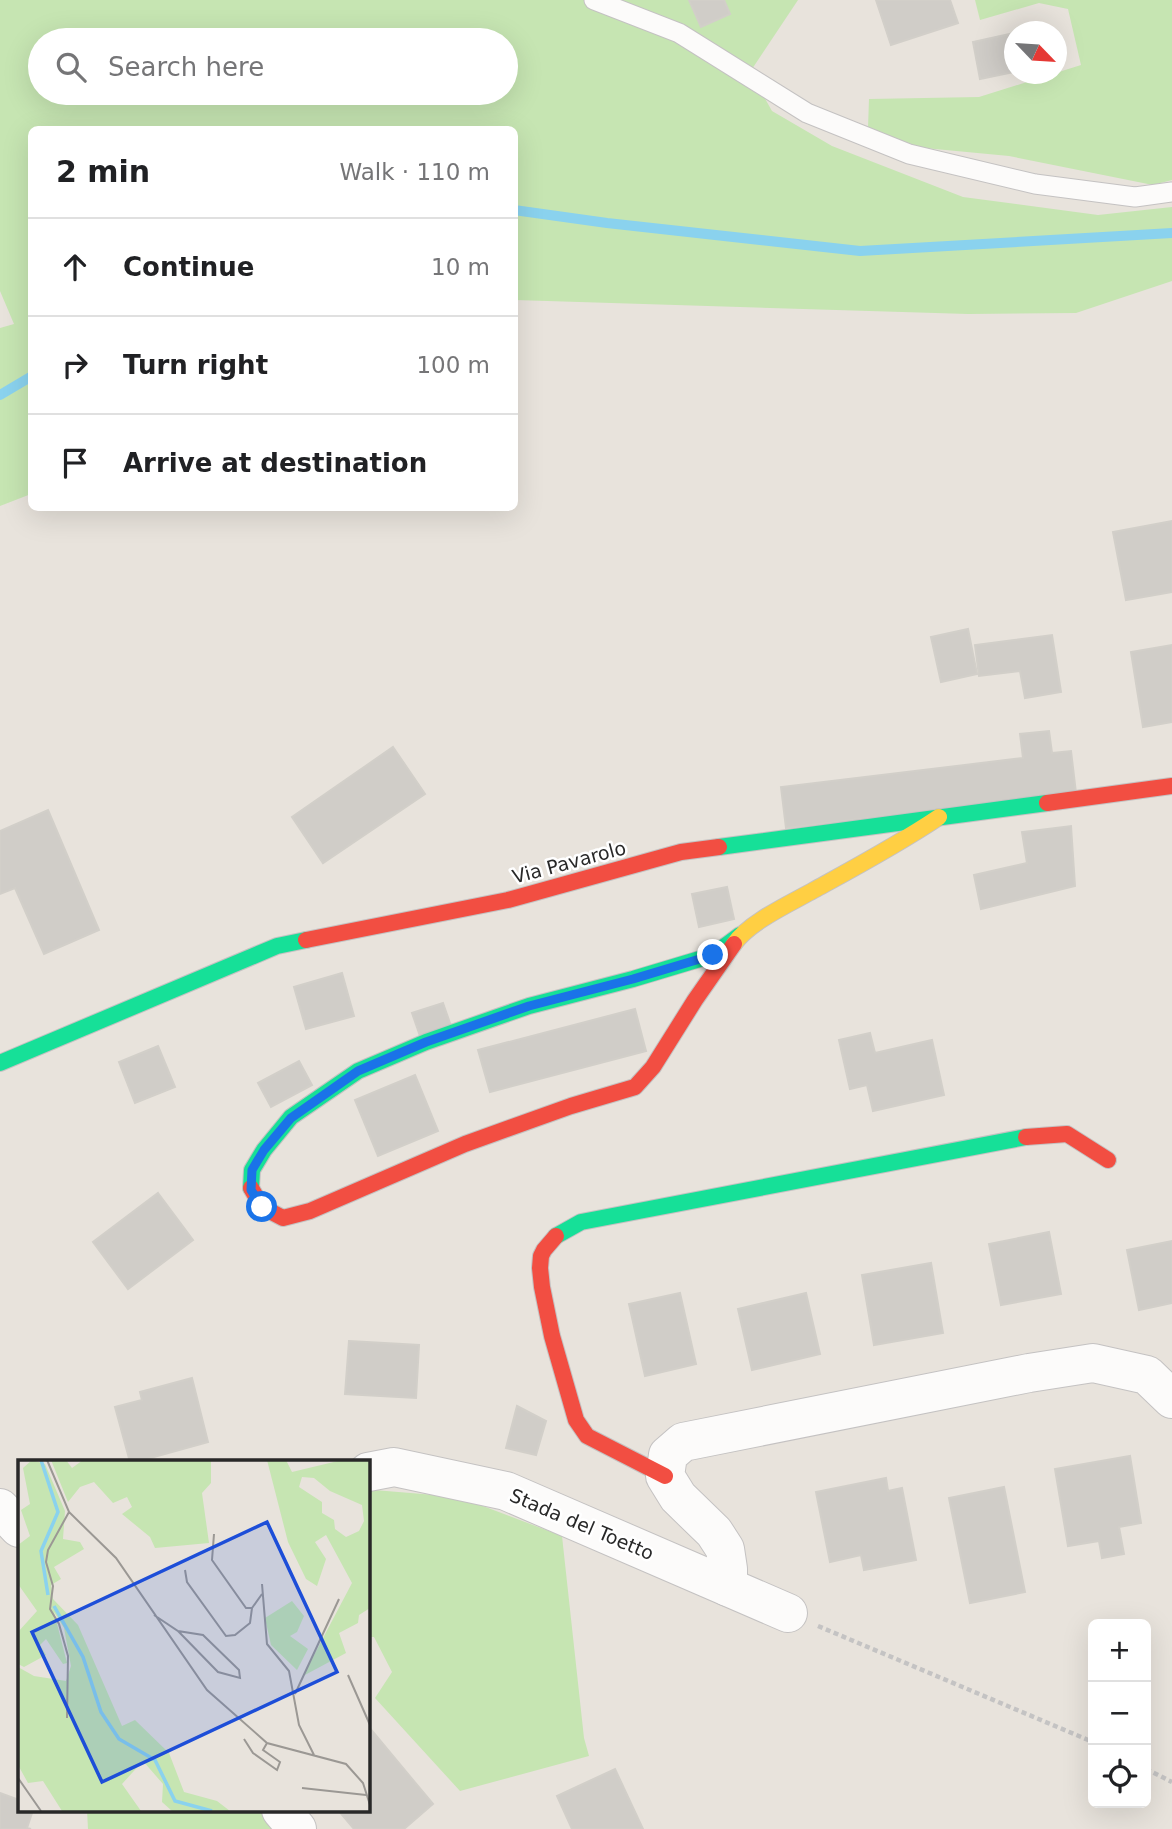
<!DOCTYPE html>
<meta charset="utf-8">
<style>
:root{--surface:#fff;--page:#f6f6f6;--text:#202124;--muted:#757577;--line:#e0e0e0}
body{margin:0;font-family:"DejaVu Sans",sans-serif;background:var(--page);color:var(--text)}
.controls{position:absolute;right:21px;bottom:21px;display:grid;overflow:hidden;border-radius:10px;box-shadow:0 7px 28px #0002}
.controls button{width:63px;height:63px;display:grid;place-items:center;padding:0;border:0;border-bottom:2px solid var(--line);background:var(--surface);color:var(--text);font:35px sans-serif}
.compass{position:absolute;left:1004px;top:21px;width:63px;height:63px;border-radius:50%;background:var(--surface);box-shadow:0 7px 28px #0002;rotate:115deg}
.stop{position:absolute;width:21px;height:21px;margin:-16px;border:5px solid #1a73e8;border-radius:50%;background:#fff}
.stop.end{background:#1a73e8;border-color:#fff;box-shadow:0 2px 7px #0008}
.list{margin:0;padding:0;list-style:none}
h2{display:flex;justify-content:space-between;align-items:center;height:91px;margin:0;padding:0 28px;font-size:30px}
h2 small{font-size:23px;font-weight:400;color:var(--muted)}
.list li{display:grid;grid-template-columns:46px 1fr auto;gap:21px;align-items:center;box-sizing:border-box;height:98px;padding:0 28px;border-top:2px solid var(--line)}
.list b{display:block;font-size:26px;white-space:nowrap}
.list em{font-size:23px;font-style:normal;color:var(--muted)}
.icon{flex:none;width:38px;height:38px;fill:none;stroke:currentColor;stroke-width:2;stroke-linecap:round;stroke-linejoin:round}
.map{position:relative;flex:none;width:1172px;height:1829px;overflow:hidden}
.search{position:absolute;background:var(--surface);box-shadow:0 7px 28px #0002;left:28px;top:28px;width:490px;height:77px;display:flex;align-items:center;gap:18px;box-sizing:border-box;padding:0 24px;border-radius:38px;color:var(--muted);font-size:26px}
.panel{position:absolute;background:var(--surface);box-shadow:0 7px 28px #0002;left:28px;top:126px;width:490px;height:385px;border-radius:10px}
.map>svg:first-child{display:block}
.green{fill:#c6e5b2;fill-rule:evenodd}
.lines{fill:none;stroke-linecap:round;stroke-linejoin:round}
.stream{stroke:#8ad2ee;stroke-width:10}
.building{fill:#d0cdc8;stroke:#d2cfc9;stroke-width:2}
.lane-casing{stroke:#c4c2c2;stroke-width:21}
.street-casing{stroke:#c4c2c2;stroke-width:40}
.fast-casing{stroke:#c4c2c2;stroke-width:18}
.slow-casing{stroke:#c4c2c2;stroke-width:18}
.jam-casing{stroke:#c4c2c2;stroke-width:18}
.path{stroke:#c4c3c3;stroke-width:4.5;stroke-dasharray:5 3.5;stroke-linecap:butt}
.lane{stroke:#fcfbfa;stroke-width:19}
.street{stroke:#fcfbfa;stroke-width:38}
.fast{stroke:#16e098;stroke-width:16}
.slow{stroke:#ffcf43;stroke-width:16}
.jam{stroke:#f24e42;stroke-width:16}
.route{stroke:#1a73e8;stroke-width:9}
.labels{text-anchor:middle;stroke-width:5;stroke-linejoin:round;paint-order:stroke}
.street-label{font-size:19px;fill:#282828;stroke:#fff}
.inset-river{fill:none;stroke:#8ad2ee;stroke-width:3.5}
.inset-road{fill:none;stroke:#9b9894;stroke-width:2}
.view{fill:#1d4ed8;fill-opacity:0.15;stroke:#1d4ed8;stroke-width:3.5}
.inset-edge{fill:none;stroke:#282828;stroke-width:3.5}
</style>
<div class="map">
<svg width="1172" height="1829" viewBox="0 0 1172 1829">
<rect width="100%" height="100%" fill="#e8e3dc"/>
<g class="green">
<path d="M0 0H798L750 72 772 111 832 146 963 197 1098 215 1172 207V281L1076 313 968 314 515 300 514 130H32L31 494 0 506V328L14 324 0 291ZM40 40H506V93H40Z"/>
<polygon points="975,0 1172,0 1172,180 1153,185 1009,156 914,147 868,128 869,99 979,97 1081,65 1068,9 1039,3 980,20"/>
<polygon points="374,1490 459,1497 562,1536 584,1738 589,1756 460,1791 375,1698 392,1672 374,1637 368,1637 368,1491"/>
<polygon points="87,1810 272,1810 288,1829 88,1829"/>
</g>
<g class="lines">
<g class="stream">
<polyline points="514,210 607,223 860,251 1172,233"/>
<polyline points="0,395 32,376"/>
</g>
</g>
<g class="building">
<polygon points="689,0 724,0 730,14 701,27"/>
<polygon points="876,0 950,0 958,23 891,45"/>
<polygon points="1014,33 1014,72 980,79 973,42"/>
<polygon points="1172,521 1172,592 1126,600 1113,532"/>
<polygon points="968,629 977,674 941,682 931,637"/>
<polygon points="1052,635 1061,692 1025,698 1020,671 979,676 975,645"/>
<polygon points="1172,645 1172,722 1143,727 1131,652"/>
<polygon points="1049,731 1052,753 1071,751 1076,793 786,828 781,787 1023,758 1020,734"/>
<polygon points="393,747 425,794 323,863 292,817"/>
<polygon points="48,810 99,930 44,954 15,888 0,894 0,831"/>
<polygon points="1071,826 1075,886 981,909 974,875 1027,863 1022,832"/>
<polygon points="727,887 734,919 699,927 692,894"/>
<polygon points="342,973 354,1016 306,1029 294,987"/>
<polygon points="443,1003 451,1026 420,1036 412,1013"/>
<polygon points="635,1009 646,1051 490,1092 478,1050"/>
<polygon points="870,1033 875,1053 932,1040 944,1095 873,1111 867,1085 850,1089 839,1040"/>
<polygon points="158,1046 175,1087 135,1103 119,1062"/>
<polygon points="299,1061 312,1085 271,1107 258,1083"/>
<polygon points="415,1075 438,1131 378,1156 355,1100"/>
<polygon points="158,1193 193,1240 128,1289 93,1242"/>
<polygon points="1049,1232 1061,1294 1001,1305 989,1244"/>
<polygon points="1172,1241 1172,1303 1139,1310 1127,1250"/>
<polygon points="931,1263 943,1333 874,1345 862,1275"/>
<polygon points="680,1293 696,1364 645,1376 629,1304"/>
<polygon points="806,1293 820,1354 752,1370 738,1309"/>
<polygon points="349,1341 419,1345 416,1398 345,1394"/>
<polygon points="192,1378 208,1442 136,1462 130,1462 115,1407 142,1400 140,1392"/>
<polygon points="517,1406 546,1421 536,1455 506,1448"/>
<polygon points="1130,1456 1141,1523 1119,1527 1124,1554 1102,1558 1099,1541 1068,1546 1055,1469"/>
<polygon points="886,1478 888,1491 902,1488 916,1560 864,1570 861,1555 830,1562 816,1492"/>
<polygon points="1004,1487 1025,1592 970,1603 949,1498"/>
<polygon points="368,1726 433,1804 404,1829 354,1829 338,1810 368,1810"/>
<polygon points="615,1769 643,1829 572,1829 557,1796"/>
<polygon points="0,1793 19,1800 19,1810 33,1810 27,1828 31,1829 0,1829"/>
</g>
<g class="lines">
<g class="lane-casing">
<polyline id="lane" points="594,0 679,33 807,113 909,154 1035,184 1135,197 1172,192"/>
</g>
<g class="street-casing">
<g id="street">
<polyline points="368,1472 394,1467 506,1491 788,1613"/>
<polyline points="0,1508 19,1528"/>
<polyline points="728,1587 728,1569 725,1549 714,1532 678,1497 665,1476 668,1455 683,1442 1029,1373 1093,1363 1147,1375 1172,1399"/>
<polyline points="281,1810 297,1829"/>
</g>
</g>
<g class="fast-casing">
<g id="fast">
<polyline points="719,847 1047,803"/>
<polyline points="0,1063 277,946 306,940"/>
<polyline points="251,1188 252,1170 264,1150 291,1117 358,1071 426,1042 529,1006 633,979 713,955 740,935"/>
<polyline points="556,1236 581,1222 1026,1137"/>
</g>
</g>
<g class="slow-casing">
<path id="slow" d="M734 944C749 922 791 903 814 890 856 867 899 844 939 817"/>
</g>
<g class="jam-casing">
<g id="jam">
<polyline points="1047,803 1172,786"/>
<polyline points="306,940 508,900 681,852 719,847"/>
<polyline points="1026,1137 1067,1134 1108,1160"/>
<polyline points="251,1188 262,1207 283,1218 310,1211 465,1144 571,1106 635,1087 653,1067 695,1000 734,944"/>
<polyline points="556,1236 544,1250 541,1256 540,1268 542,1287 552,1336 576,1420 587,1436 665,1476"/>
</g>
</g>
<g class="path">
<polyline points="818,1626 1093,1742"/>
<polyline points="1146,1769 1172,1782"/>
</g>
<use href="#lane" class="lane"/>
<use href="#street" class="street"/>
<use href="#fast" class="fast"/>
<use href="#slow" class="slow"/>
<use href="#jam" class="jam"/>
</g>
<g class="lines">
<polyline class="route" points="262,1207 251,1190 252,1170 264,1150 291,1118 358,1071 426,1042 529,1006 633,979 713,955"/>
</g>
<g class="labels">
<g class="street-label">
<text transform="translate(569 862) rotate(-15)" y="7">Via Pavarolo</text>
<text transform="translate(582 1524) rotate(23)" y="7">Stada del Toetto</text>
</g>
</g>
<g transform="translate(18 1460)">
<rect width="352" height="352" fill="#e8e3dc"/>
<path d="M14 0 27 4 47 51 45 79 62 82 66 89 36 107 43 119 33 125 35 139 60 165 104 266 117 260 151 293 166 332 199 341 212 351H154L144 342 145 324 125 301 104 324 123 351H44L25 321 10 323 0 305V207L16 216 48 221 53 206 46 168 36 152 49 203 45 204 28 179 22 185 28 195 6 207 0 204V172L19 151 0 124V85L12 76 3 50 12 44 5 8ZM33 0H48L54 8 65 0H193V23L184 33 191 83 137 88 132 77 104 54 114 47 109 37 95 43 76 22 62 27 50 42ZM249 0H268L274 12 324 0H352V148L341 155 340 163 321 173 328 193 285 216 334 123 308 75 297 82 308 99 299 126 288 119 270 82ZM284 17 296 18 312 31 344 45 346 61 341 71 328 77 317 69 316 60 304 53V42L281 27ZM274 141 286 156 279 172 272 176 290 189 279 210 253 185 247 158Z" fill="#c6e5b2" fill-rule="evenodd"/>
<path class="inset-river" d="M23 0 40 52 23 91 30 135M36 146 65 197 83 252 101 279 137 300 157 341 194 351"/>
<path class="inset-road" d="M29 0 51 52 98 98 189 230 249 283 328 304 345 323 352 345M196 74 194 100 228 148H234L244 134M167 110 169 122 208 176 217 175 232 163 234 148M244 124 249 184 271 211 281 265 296 295M136 155 160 171 185 175 221 210 222 218 200 212 160 171M330 215 352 265M277 234 321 139M49 258 50 196 41 164 32 149 35 126 28 102 30 90 51 52M226 279 235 293 259 310 262 302 245 290 249 283M0 318 23 351M284 328 348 335"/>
<path class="view" d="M249 62 319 212 84 322 14 172Z"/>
<rect width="352" height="352" class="inset-edge"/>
</g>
</svg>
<div class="controls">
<button>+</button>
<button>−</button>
<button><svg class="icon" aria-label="locate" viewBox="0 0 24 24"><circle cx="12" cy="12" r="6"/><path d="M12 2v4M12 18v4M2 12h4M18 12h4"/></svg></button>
</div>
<svg class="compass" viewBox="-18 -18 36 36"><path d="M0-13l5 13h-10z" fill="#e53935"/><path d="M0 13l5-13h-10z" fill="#757577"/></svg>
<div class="stop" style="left:262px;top:1207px"></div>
<div class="stop end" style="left:713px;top:955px"></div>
<div class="search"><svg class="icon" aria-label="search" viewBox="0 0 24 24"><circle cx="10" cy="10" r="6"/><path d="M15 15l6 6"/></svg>Search here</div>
<section class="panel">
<h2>2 min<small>Walk · 110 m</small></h2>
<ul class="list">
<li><svg class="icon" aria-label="ahead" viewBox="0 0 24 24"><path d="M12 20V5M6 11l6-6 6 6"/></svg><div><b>Continue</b></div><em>10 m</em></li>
<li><svg class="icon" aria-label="right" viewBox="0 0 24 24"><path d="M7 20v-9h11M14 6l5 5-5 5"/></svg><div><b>Turn right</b></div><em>100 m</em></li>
<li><svg class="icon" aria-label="arrive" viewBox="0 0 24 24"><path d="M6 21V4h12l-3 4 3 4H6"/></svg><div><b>Arrive at destination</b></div></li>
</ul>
</section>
</div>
